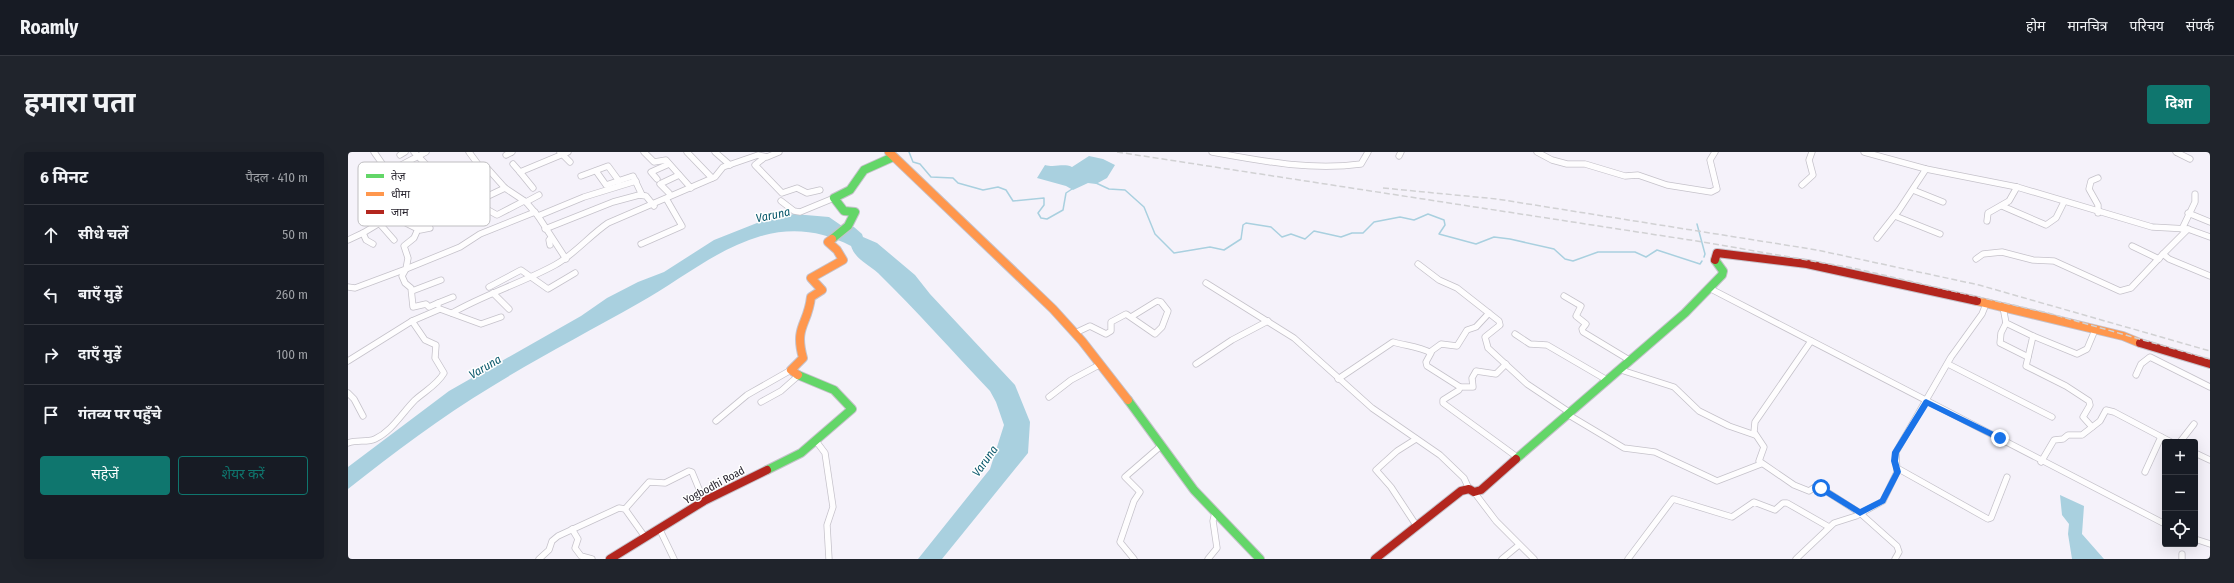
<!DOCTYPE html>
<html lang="hi">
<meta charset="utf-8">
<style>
:root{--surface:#171b24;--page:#20242c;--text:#f1f3f6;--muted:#9ea1a6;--line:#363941;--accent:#0f766e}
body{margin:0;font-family:"Fira Sans Condensed","Noto Sans Devanagari",sans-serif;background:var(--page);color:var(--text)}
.controls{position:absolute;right:12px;bottom:12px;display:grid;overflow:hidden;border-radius:4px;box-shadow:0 4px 16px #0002}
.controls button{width:36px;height:36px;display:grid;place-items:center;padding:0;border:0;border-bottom:1px solid var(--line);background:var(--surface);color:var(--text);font:20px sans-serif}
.stop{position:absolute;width:12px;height:12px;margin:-9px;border:3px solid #1a73e8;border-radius:50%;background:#fff}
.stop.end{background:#1a73e8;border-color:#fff;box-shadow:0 1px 4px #0008}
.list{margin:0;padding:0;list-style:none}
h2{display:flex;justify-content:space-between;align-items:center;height:52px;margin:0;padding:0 16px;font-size:17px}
h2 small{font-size:13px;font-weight:400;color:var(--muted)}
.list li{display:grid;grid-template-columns:26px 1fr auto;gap:12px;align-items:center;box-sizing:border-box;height:60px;padding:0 16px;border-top:1px solid var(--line)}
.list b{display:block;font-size:15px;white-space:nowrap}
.list em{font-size:13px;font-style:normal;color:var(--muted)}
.actions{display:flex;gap:8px;padding:12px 16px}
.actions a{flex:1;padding:9px 0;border:1px solid var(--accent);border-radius:4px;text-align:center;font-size:14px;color:var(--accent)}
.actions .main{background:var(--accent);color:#fff}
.icon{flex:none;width:22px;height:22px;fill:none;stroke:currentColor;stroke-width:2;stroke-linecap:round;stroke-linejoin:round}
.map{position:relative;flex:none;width:1862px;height:407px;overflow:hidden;border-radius:4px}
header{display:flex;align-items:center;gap:24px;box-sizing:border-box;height:56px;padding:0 20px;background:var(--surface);border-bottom:1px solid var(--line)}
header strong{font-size:19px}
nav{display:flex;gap:22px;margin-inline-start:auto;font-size:14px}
.intro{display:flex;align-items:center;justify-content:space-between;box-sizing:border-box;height:96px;padding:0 24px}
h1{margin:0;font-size:28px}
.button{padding:10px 18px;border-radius:4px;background:var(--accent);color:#fff;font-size:14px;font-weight:700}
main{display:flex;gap:24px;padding:0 24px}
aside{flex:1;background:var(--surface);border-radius:4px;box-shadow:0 4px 16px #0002}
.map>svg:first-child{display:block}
.water{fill:#a9d0df}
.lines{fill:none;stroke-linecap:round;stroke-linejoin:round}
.stream{stroke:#a9d0df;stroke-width:1.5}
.street-casing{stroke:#c5c2ca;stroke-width:7}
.fast-casing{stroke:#c5c2ca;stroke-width:10}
.slow-casing{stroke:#c5c2ca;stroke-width:10}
.jam-casing{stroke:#c5c2ca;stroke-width:10}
.street{stroke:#fefdfe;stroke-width:5.5}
.fast{stroke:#63d668;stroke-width:8}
.slow{stroke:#ff974d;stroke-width:8}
.jam{stroke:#b3261e;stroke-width:8}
.rail{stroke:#d1d1d3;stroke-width:1.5;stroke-dasharray:6 3;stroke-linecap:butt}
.route{fill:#1a73e8}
.labels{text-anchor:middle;stroke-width:3;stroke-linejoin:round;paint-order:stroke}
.street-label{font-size:11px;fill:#2a2630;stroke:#fff}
.water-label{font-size:12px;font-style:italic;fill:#0b596c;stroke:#fff}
.key{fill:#fff;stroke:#bfbec1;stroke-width:1}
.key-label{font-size:11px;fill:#2a2630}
</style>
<header>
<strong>Roamly</strong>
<nav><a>होम</a><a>मानचित्र</a><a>परिचय</a><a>संपर्क</a></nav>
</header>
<div class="intro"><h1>हमारा पता</h1><a class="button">दिशा</a></div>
<main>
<aside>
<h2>6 मिनट<small>पैदल · 410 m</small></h2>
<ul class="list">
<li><svg class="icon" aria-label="ahead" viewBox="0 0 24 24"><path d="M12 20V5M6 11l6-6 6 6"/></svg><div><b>सीधे चलें</b></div><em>50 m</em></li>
<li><svg class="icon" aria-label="left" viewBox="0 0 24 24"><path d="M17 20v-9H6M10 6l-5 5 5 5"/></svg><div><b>बाएँ मुड़ें</b></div><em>260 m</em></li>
<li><svg class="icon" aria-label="right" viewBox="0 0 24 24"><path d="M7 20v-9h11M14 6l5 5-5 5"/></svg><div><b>दाएँ मुड़ें</b></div><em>100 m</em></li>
<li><svg class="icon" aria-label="arrive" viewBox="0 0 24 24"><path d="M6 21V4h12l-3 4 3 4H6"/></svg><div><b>गंतव्य पर पहुँचे</b></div></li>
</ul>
<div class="actions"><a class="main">सहेजें</a><a>शेयर करें</a></div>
</aside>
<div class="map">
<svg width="1862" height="407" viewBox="0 0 1862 407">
<rect width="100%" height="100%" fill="#f5f2fa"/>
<g class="water">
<path d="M741 4 755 7 767 13 759 26 748 32 740 31 725 38 718 34 689 26 697 13C707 16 715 11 724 15Z"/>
<path d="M446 62 481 65 494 74 506 75 514 82 515 85 529 91 567 123 582 142 667 233 682 270 680 301 594 407H570L642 317 656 273 648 250 642 239C605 200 569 159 530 121 520 112 507 107 503 94 474 79 445 75 413 84 368 97 331 129 291 151 242 179 191 205 143 235 93 265 46 301 0 337V315L101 239 233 164 259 146 290 130 316 120 366 88 414 69Z"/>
<polygon points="1712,343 1736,354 1734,382 1756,407 1724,407 1720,382 1721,372 1714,363"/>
</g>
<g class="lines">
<g class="stream">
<polyline points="561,0 565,10 572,12 583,25 605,26 610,31 635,38 650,35 658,38 665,49 696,46 696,53 690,61 693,66 699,67 715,58 718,41 724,37"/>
<polyline points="748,31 761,37 777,38 796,55 807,82 826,101 862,95 876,98 893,87 895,73 898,71 923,75 934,85 943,82 957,87 966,79 993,85 1004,81 1015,81 1026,70 1052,65 1066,68 1080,62 1096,68 1097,73 1091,82 1128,92 1146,85 1162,87 1206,97 1217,107 1225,109 1250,100 1287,100 1298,105 1309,98 1352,112 1354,109"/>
<polyline points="1349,72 1357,102 1356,105"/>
</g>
<g class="street-casing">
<g id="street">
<polyline points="26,0 40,20"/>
<polyline points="78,0 40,20 40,25 29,32 58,71 72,78 82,76"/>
<polyline points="121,0 135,19 140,17 157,36 178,50 190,64 236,45 288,29"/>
<polyline points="212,0 222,10"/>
<polyline points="296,0 306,10 318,8 343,36"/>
<polyline points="339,0 364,26"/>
<polyline points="367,0 382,13"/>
<path d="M864 0C914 9 963 19 1013 12L1020 0"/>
<polyline points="1189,0 1204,8 1219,12 1237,12 1277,24 1290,23 1319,33 1363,40 1369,37 1362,8 1367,0"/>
<polyline points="1516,0 1578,17 1669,35 1804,75 1840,77"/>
<polyline points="1828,0 1842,7"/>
<polyline points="52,3 57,0"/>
<polyline points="158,3 164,0"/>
<polyline points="1051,4 1053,0"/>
<polyline points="417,5 407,13 434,41 449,36 459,41 472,38"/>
<polyline points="165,12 172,20"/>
<polyline points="248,19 258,33 285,24 294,43"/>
<polyline points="233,24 260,14 271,29"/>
<polyline points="1750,26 1743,29 1741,37 1750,53 1750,61"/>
<polyline points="309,27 303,20 321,12"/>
<polyline points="1454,33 1465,23 1461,8 1464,0"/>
<polyline points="185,36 172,20 220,0"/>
<polyline points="32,37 84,18"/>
<polyline points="60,38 90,25 66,0"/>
<polyline points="1565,38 1595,50"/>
<polyline points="321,41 312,32 331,23"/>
<polyline points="433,49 446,59 452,60 486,46"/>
<polyline points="178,50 191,43"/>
<polyline points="133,54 149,63 176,49"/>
<polyline points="1654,54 1698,73 1708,66 1716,50"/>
<polyline points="48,57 82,43"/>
<polyline points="16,60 31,71 46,88"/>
<polyline points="1840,61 1862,70"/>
<polyline points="190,64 218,107"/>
<polyline points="1547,64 1592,82"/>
<polyline points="1639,69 1640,61 1661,49 1669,35"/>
<polyline points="197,77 265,50 291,43 298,44 306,54"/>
<polyline points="1834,77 1847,50 1847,42"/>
<polyline points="1862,85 1840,77 1815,102 1821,107 1862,124"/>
<polyline points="1529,86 1551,58 1578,17"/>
<polyline points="0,88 15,81"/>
<polyline points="25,92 18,88 15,81 50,60"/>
<polyline points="293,92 334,74 319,48"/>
<polyline points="202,93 201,88 203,86"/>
<polyline points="1784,94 1811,107"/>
<polyline points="1628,107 1635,102 1654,100 1685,108 1706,109 1772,139 1783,136 1815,102"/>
<polyline points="1070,112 1091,128 1109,136 1151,169 1152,173 1137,185 1140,196 1179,232 1221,260"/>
<polyline points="858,131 946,186 1024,256 1092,303 1116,326 1121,337"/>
<polyline points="0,135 7,136 58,117 60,106 56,94 66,86 70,77 157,36"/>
<polyline points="141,135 173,118 200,137 227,121"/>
<polyline points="1361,136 1817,372"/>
<polyline points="64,139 93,128"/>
<polyline points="145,141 161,157"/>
<polyline points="1216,144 1233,154 1228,164 1238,172 1234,177 1235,180 1283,209"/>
<polyline points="90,151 81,155 78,152 65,155 63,136 57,131 54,124 58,117 112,95 132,82 187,60"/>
<polyline points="90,153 90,151 105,145"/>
<polyline points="1655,155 1658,171 1685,184 1678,214 1718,234 1741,249 1742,253 1735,265 1744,275"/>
<path d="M104 161C137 142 174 131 207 113 227 102 241 84 260 71L367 25 375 15 410 3 419 5 431 0"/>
<polyline points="64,169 92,157 133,172 153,165"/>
<polyline points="1658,171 1653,181 1652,191 1680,205"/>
<polyline points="727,181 742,174 758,182 763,179 763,170 778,162 807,182 814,175 820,159 813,150 809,149 783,165"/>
<polyline points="1167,182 1182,192 1199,193 1259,228"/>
<polyline points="1685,184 1729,202 1739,197 1747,178"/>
<polyline points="1463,189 1407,270 1406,280 1416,295 1411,309 1446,333 1461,339 1467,335 1473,336 1512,361 1549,394 1551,400 1547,407"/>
<polyline points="1082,200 1093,192 1109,194 1119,178 1128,175 1141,161"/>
<path d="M0 209 64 169 77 188 88 193 87 206 96 221C89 233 77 239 67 248 54 261 44 279 27 287 19 291 9 287 0 291"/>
<polyline points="848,212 884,188 920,169"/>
<polyline points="1600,212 1704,265"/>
<polyline points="1273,218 1326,235 1351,259 1381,274 1407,283"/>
<polyline points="1788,223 1793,212 1802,205 1862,235"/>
<path d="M990 227 1045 190C1058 194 1071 194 1083 201L1078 210 1079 214 1112 235 1111 238 1095 248V251L1169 305"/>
<polyline points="1112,235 1125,235 1124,226 1128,219 1148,222 1158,212"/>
<polyline points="0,241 6,247 15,264"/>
<polyline points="701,245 723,228 753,212"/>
<polyline points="413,250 433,239 450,224"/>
<polyline points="1219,262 1276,296 1307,300 1369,329 1413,312"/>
<polyline points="368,269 399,243 443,218"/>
<polyline points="1068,287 1049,299 1028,318 1043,335 1068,373"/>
<polyline points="468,289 477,301 485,355 479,373 481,407"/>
<polyline points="1832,290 1846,272"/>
<polyline points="1847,301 1862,308"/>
<polyline points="1693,310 1706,288 1715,287 1720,283 1734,283 1752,269 1758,258 1766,260 1823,290"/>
<polyline points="1549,316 1640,367 1643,366 1659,325"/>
<polyline points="1797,320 1813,285"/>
<polyline points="1126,340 1148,369 1186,407"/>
<polyline points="277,357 301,330 317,331 341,319 344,320 356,349"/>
<polyline points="311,376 326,407"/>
<polyline points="224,377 230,387 227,396 233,404 244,407"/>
<polyline points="1847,387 1862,392"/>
<polyline points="1834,402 1834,407"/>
<polyline points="191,407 201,398 204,389 210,384 271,356 277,357 297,385"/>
<polyline points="786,407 772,390 786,349 792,340 777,325 814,293"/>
<polyline points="860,407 869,396 865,369 867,360"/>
<polyline points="1154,407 1171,393"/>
<polyline points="1280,407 1325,347 1384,365 1406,350 1427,358 1435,351 1439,351 1481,375"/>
<polyline points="1448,407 1486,371 1508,364 1535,349 1549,320 1548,300 1603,205 1634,162 1638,152"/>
</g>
</g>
<g class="fast-casing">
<g id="fast">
<polyline points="484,87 500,74 507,60 496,59 486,46 502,38 516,18 545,5"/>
<polyline points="780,248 846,338 912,407"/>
<polyline points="1168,307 1337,161 1374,123 1375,119 1367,108"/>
<polyline points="419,318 453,301 504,257 486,238 450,223"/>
</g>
</g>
<g class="slow-casing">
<g id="slow">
<polyline points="541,0 705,157 734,189 780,248"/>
<polyline points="1629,149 1775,184 1792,191"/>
<path d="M450 223 443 218 455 206C446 174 460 173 463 145L474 138 463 126 495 108 489 98 480 90 484 87"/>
</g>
</g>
<g class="jam-casing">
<g id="jam">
<polyline points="1367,108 1369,101 1459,112 1629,149"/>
<polyline points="1792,191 1862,212"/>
<polyline points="262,407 356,349 419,318"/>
<polyline points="1027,407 1113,339 1121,337 1126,340 1133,338 1168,307"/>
</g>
</g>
<use href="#street" class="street"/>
<use href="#fast" class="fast"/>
<use href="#slow" class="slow"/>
<use href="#jam" class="jam"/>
<g class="rail">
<polyline points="769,0 1355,90 1505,116 1700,161 1862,207"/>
<polyline points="1035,36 1149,47 1469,98 1631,133 1862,199"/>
</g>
</g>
<polygon class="route" points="1578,247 1654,284 1654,288 1649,288 1580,254 1551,301 1550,309 1553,320 1537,351 1512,364 1470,338 1470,334 1475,334 1512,357 1532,347 1546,320 1543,309 1544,300 1576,248"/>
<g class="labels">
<g class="street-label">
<text transform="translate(366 333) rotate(-28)" y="4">Yogbodhi Road</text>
</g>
<g class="water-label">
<text transform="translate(425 63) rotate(-12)" y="4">Varuna</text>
<text transform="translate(137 215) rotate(-30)" y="4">Varuna</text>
<text transform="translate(637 309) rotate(-55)" y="4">Varuna</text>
</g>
</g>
<rect x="10" y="10" width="132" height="64" rx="6" class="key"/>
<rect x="18" y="22" width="18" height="4" fill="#63d668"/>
<rect x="18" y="40" width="18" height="4" fill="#ff974d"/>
<rect x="18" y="58" width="18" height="4" fill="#b3261e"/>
<g class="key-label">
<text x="43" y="28">तेज़</text>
<text x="43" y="46">धीमा</text>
<text x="43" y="64">जाम</text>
</g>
</svg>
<div class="controls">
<button>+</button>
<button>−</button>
<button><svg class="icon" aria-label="locate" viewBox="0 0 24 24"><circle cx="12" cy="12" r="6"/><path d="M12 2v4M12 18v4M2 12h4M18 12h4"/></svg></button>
</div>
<div class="stop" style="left:1473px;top:336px"></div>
<div class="stop end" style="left:1652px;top:286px"></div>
</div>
</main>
